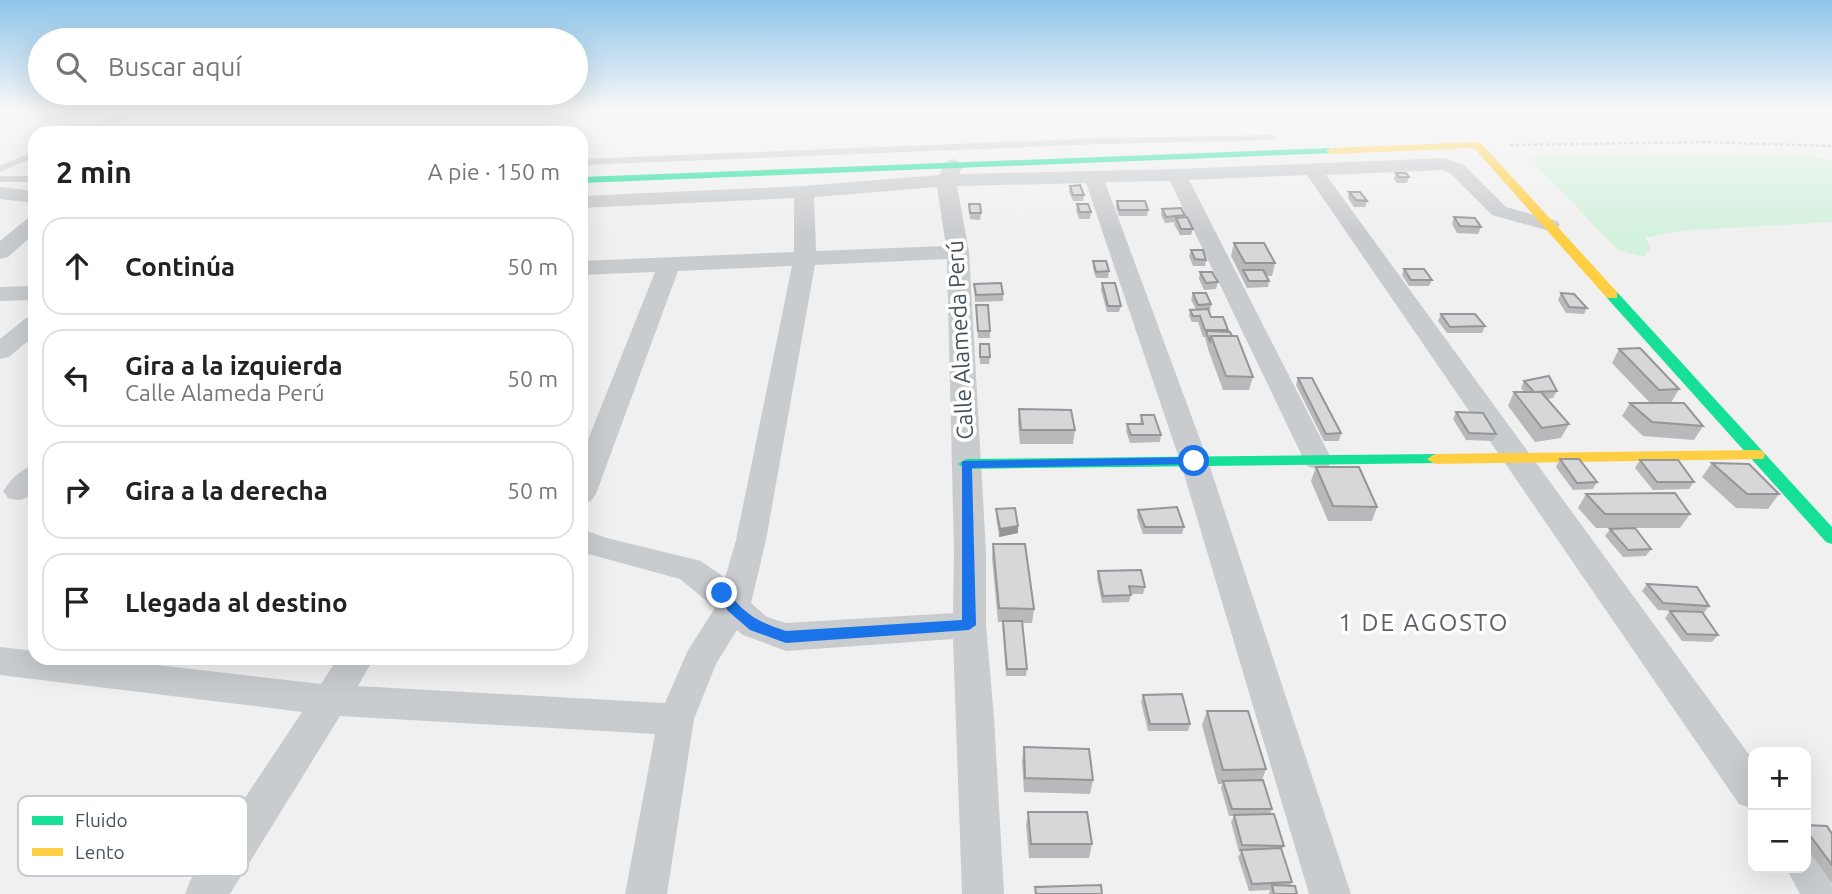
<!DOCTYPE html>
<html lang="es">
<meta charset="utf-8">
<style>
:root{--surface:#fff;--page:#f6f6f6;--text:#222;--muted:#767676;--line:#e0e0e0}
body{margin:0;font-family:Ubuntu,sans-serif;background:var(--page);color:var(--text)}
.controls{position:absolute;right:21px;bottom:21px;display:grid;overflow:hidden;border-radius:14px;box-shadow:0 7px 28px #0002}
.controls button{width:63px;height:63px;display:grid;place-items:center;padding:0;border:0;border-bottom:2px solid var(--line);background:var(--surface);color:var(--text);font:35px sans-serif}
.stop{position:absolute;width:21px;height:21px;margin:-16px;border:5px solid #1a73e8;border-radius:50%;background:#fff}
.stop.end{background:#1a73e8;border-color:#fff;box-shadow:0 2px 7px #0008}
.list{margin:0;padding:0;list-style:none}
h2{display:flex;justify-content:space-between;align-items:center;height:91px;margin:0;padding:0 28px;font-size:30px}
h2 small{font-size:23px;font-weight:400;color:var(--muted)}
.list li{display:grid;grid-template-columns:46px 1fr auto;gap:21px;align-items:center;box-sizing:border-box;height:98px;margin:0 14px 14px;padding:0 14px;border:2px solid var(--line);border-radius:21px}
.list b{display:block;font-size:26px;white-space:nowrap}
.list p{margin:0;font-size:23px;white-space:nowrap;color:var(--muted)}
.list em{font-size:23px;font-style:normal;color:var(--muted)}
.icon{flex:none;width:38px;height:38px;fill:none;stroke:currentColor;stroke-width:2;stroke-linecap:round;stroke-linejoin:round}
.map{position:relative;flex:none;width:1832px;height:894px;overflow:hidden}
.search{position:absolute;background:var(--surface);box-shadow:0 7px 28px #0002;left:28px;top:28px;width:560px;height:77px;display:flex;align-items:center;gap:18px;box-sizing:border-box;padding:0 24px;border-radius:38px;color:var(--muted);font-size:26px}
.panel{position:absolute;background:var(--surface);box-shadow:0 7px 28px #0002;left:28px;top:126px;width:560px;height:539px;border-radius:21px}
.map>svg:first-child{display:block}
.green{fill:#d4f1de}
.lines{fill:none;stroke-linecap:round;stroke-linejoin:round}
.path{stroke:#b7c5c0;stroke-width:2.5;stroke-dasharray:3.5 2.5;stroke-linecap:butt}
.lane{fill:#c9cccf;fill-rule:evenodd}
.street{fill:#c9cccf;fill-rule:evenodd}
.fast{fill:#16e098;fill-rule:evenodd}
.slow{fill:#ffcf43;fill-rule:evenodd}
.wall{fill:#b9b9bb}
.shaded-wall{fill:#969698}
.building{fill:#d7d7d9;stroke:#969698;stroke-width:2}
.route{fill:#1a73e8}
.labels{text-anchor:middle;stroke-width:7;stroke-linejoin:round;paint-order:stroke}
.street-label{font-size:23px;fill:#46535e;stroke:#fff}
.neighbourhood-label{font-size:24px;letter-spacing:2px;fill:#5c6065;stroke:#fff}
.key{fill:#fff;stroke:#c8cbcf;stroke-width:2}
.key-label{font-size:19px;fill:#46535e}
</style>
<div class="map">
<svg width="1832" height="894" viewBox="0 0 1832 894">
<rect width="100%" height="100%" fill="#f1f0f0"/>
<polygon class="green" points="1802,155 1832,160 1832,222 1679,231 1645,238 1651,248 1644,257 1618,250 1528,157"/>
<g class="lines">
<g class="path">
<polyline points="1469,109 1483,123"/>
<polyline points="1510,145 1703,142 1832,146"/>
</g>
<g class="lane">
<polygon points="130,110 137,112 93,133 81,133"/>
<polygon points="1273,135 1276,136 1276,140 1103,144 581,165 581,159 1103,138"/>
<polygon points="35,151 35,157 0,172 0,166"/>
<rect x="0" y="176" width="35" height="6"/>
</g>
<g class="street">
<path d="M1445 158 1464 165 1506 207 1557 221 1560 225 1557 229 1550 231 1492 215 1450 173 1442 170 1326 175 1753 760V809L1739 804 1307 175 1189 180 1332 460 1328 467 1318 469 1308 467 1304 460 1170 181 1105 182 1208 461 1351 894H1309L1180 461 1086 183 957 186 969 252 986 552V625L994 717 1004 894H962L953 639 786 651 743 635 737 630 716 664 694 719 667 894H625L655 734 340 716 230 894H185L191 879 302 712 0 675V647L35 651V658H97L321 684 338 658H374L358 686 665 703 688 650 715 608 680 579 581 552V529L607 538 701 561 725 578 736 540 792 266 678 271 596 494 591 501 581 504V457L655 272 581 275V261L794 252V198L581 208V196L804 186 939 175 947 161 954 159 964 165 959 174 1177 169ZM937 187 946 246 816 251 814 197ZM947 259 954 552 953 613 786 623 767 617 751 603 766 540 815 265Z"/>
<polygon points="0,187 35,191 35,203 0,199"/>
<polygon points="35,216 35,233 8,257 0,259 0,241 28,218"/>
<polygon points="35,286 35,300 0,301 0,287"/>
<polygon points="35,316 35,335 9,357 0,359 0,339 26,318"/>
<path d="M35 465V492C26 500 19 502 8 498L3 491C11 479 21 469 35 465Z"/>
<path d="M1806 846C1832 857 1832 868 1832 894H1800L1786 868H1806Z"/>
</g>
<g class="fast">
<polygon points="1331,148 1335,149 1335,153 581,183 581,177"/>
<polygon points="1612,291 1617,292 1832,527 1832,544 1826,542 1607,298 1605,295"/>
<polygon points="1435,454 1441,455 1443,459 1441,463 966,469 958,464 966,459"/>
</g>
<g class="slow">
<polygon points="1477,142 1481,143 1617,292 1617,298 1607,298 1474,148 1331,154 1326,151 1331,148"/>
<polygon points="1757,450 1763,451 1765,455 1763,459 1435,464 1427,459 1435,454"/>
</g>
</g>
<g class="wall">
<polygon points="1396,173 1409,177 1407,183 1397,183 1394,179"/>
<polygon points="1070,186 1084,195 1083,201 1073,201 1069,192"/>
<polygon points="1349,192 1367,201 1365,207 1354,207 1348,198"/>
<polygon points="1117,201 1148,210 1147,216 1119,216 1116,208"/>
<polygon points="969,204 981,213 980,220 970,219"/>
<polygon points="1077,204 1091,212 1090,219 1079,219 1076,210"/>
<polygon points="1162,209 1185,215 1184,217 1193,229 1191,235 1180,235 1174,224 1175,222 1165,223 1161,215"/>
<polygon points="1454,217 1481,227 1478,234 1457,233 1452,224"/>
<polygon points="1234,243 1275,263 1272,276 1267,276 1269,281 1268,287 1247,288 1231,256"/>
<polygon points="1191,250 1206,260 1205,266 1193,266 1189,256"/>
<polygon points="1093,261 1109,271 1108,278 1096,278 1093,268"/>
<polygon points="1404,269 1432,280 1429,286 1409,286 1402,275"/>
<polygon points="1200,272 1218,282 1216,289 1204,290 1199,279"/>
<polygon points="1102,283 1121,306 1119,312 1107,312 1101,290"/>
<polygon points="974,284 1003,294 1003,301 975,302"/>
<polygon points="1193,293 1211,304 1210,311 1209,311 1211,317 1228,330 1228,332 1232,336 1253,377 1249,390 1223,390 1208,349 1205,337 1203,337 1198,322 1192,322 1189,316 1190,310 1196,309 1191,300"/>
<polygon points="1561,293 1587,308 1584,314 1566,313 1558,300"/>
<polygon points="976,305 990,331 990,338 978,338"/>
<polygon points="1441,314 1485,326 1482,333 1447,333 1438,321"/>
<polygon points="980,344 990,357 989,364 980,364"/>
<polygon points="1619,349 1679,389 1671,403 1703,426 1694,440 1643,436 1622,416 1630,403 1650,403 1612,363"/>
<polygon points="1298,378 1341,433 1339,441 1324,441 1296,385"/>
<polygon points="1524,381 1557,391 1553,398 1547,399 1569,424 1561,438 1535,442 1508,406 1514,392 1524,392 1521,388"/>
<polygon points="1019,409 1075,430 1073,444 1020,444 1018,423"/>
<polygon points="1456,412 1496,434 1493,441 1466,440 1453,419"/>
<polygon points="1141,415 1161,435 1160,442 1130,443 1126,431 1127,424 1140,424"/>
<polygon points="1560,459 1597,482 1593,489 1573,490 1556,467"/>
<polygon points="1640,460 1694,482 1689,489 1653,490 1635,468"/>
<polygon points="1712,463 1779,494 1768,509 1736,508 1702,477"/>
<polygon points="1316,467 1377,507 1372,521 1328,521 1311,481"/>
<polygon points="1586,494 1690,514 1680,528 1635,528 1651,549 1646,556 1623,557 1605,536 1610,529 1627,528 1596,528 1578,508"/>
<polygon points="996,509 1018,526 1018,533 999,537 996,516"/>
<polygon points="1138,510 1184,527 1182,534 1143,534 1137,517"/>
<polygon points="993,544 1034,609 1032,623 1022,623 1027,669 1026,676 1006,676 1002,622 998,622 992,558"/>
<polygon points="1098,571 1145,587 1143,594 1131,594 1129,602 1102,603 1097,578"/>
<polygon points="1647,584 1709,606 1704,613 1718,635 1712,642 1682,641 1665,618 1670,611 1675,611 1658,610 1642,591"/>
<polygon points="1143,695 1190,724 1188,731 1148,731 1141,702"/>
<polygon points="1207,711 1266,769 1262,780 1272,809 1270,814 1284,846 1281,851 1292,882 1290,886 1297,894 1269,894 1270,890 1249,891 1238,857 1241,852 1239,852 1231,822 1234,816 1229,816 1221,788 1222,784 1218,784 1202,725"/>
<polygon points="1024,747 1093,780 1090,794 1024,792 1022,761"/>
<polygon points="1028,812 1092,844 1089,858 1029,858 1026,825"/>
<polygon points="1806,825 1832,834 1832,883 1806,847"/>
</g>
<polygon class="shaded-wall" points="1018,526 1018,533 999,537 1000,529"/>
<g class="building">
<polygon points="1396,173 1406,173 1409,177 1399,177"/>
<polygon points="1080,185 1084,195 1073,195 1070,186"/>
<polygon points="1349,192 1360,192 1367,201 1356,200"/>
<polygon points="1117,201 1145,201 1148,210 1119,210"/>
<polygon points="969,204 980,204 981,213 970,213"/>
<polygon points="1077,204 1088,204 1091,212 1080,212"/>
<polygon points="1181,208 1185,215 1166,217 1162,209"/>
<polygon points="1187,217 1193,229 1181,229 1176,218"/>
<polygon points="1454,217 1475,218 1481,227 1460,226"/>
<polygon points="1234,243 1264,243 1275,263 1245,263"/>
<polygon points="1191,250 1203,250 1206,260 1195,259"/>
<polygon points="1093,261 1106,261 1109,271 1096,272"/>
<polygon points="1404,269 1424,269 1432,280 1411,280"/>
<polygon points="1243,270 1263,270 1269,281 1249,281"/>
<polygon points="1200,272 1212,272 1218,282 1206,283"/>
<polygon points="1001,283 1003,294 976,295 974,284"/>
<polygon points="1102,283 1115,283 1121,306 1108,306"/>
<polygon points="1193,293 1206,293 1211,304 1198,305"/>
<polygon points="1561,293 1574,294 1587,308 1569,307"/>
<polygon points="976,305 988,305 990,331 978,331"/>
<polygon points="1208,309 1211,317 1223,317 1228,330 1205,330 1200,316 1193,316 1190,310"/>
<polygon points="1441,314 1475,314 1485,326 1450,327"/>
<polygon points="1206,331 1230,332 1232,336 1211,336 1210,341"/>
<polygon points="1211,336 1237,336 1253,377 1226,376"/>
<polygon points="980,344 989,344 990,357 980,357"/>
<polygon points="1640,348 1679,389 1659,390 1619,349"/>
<polygon points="1549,376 1557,391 1534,392 1524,381"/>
<polygon points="1298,378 1312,378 1341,433 1326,434"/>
<polygon points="1514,392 1541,392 1569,424 1542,428"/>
<polygon points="1630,403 1684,403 1703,426 1652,422"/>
<polygon points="1019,409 1071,410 1075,430 1021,430"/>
<polygon points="1456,412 1483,413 1496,434 1469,433"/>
<polygon points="1141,415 1154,415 1161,435 1131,435 1127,424 1143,424"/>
<polygon points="1560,459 1579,459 1597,482 1577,483"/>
<polygon points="1640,460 1678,460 1694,482 1657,482"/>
<polygon points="1712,463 1749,464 1779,494 1747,494"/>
<polygon points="1316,467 1359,467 1377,507 1333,506"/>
<polygon points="1675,493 1690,514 1605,514 1586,494"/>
<polygon points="1177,507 1184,527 1145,527 1138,510"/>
<polygon points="1015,508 1018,526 1000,529 996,509"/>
<polygon points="1635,528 1651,549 1628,550 1610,529"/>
<polygon points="993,544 1025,544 1034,609 999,608"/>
<polygon points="1141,570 1145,587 1129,586 1131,595 1103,596 1098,571"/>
<polygon points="1647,584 1697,587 1709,606 1663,603"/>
<polygon points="1670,611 1702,612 1718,635 1687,634"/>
<polygon points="1003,621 1022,621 1027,669 1007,669"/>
<polygon points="1182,694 1190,724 1150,724 1143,695"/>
<polygon points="1207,711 1248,711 1266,769 1223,770"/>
<polygon points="1024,747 1089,749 1093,780 1025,778"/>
<polygon points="1762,749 1793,751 1793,752 1765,752"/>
<polygon points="1263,780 1272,809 1232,809 1223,781"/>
<polygon points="1028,812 1087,812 1092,844 1031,844"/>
<polygon points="1274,814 1284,846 1242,845 1234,815"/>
<polygon points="1806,825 1827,826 1832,834 1832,865 1806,830"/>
<polygon points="1281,848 1292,882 1252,884 1241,850"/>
<polygon points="1101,885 1102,894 1036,894 1035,887"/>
<polygon points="1272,885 1295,886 1297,894 1274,894"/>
</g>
<linearGradient id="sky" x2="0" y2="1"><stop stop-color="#8ec6eb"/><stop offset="0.47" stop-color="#f9f8f8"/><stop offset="1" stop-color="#f9f8f8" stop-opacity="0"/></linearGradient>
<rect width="1832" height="234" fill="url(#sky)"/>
<path class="route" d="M1194 457 1200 461 1198 464 972 468 976 625 969 630 786 643 750 630 728 611 716 593 722 588C730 591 732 598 738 604 752 619 767 625 786 631L962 620V461Z"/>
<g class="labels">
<g class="street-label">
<text transform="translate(960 340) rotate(-93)" y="8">Calle Alameda Perú</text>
</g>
<g class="neighbourhood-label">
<text x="1424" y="631">1 DE AGOSTO</text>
</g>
</g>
<rect x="18" y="796" width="230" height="80" rx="10" class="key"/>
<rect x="32" y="816" width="31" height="9" fill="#16e098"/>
<rect x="32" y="848" width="31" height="8" fill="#ffcf43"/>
<g class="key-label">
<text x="75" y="827">Fluido</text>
<text x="75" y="859">Lento</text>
</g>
</svg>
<div class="controls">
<button>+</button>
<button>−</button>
</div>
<div class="stop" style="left:1194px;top:461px"></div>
<div class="stop end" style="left:722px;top:593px"></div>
<div class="search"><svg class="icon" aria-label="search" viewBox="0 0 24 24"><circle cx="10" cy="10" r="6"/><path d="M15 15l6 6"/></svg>Buscar aquí</div>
<section class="panel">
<h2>2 min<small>A pie · 150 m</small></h2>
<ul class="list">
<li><svg class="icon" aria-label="ahead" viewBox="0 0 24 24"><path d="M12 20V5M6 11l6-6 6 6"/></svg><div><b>Continúa</b></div><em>50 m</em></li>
<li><svg class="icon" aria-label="left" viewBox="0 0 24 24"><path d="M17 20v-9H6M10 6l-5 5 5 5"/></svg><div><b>Gira a la izquierda</b><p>Calle Alameda Perú</p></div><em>50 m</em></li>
<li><svg class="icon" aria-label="right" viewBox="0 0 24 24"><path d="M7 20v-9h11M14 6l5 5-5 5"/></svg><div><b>Gira a la derecha</b></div><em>50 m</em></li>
<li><svg class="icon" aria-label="arrive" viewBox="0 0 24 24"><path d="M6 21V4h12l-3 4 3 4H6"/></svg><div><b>Llegada al destino</b></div></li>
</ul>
</section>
</div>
